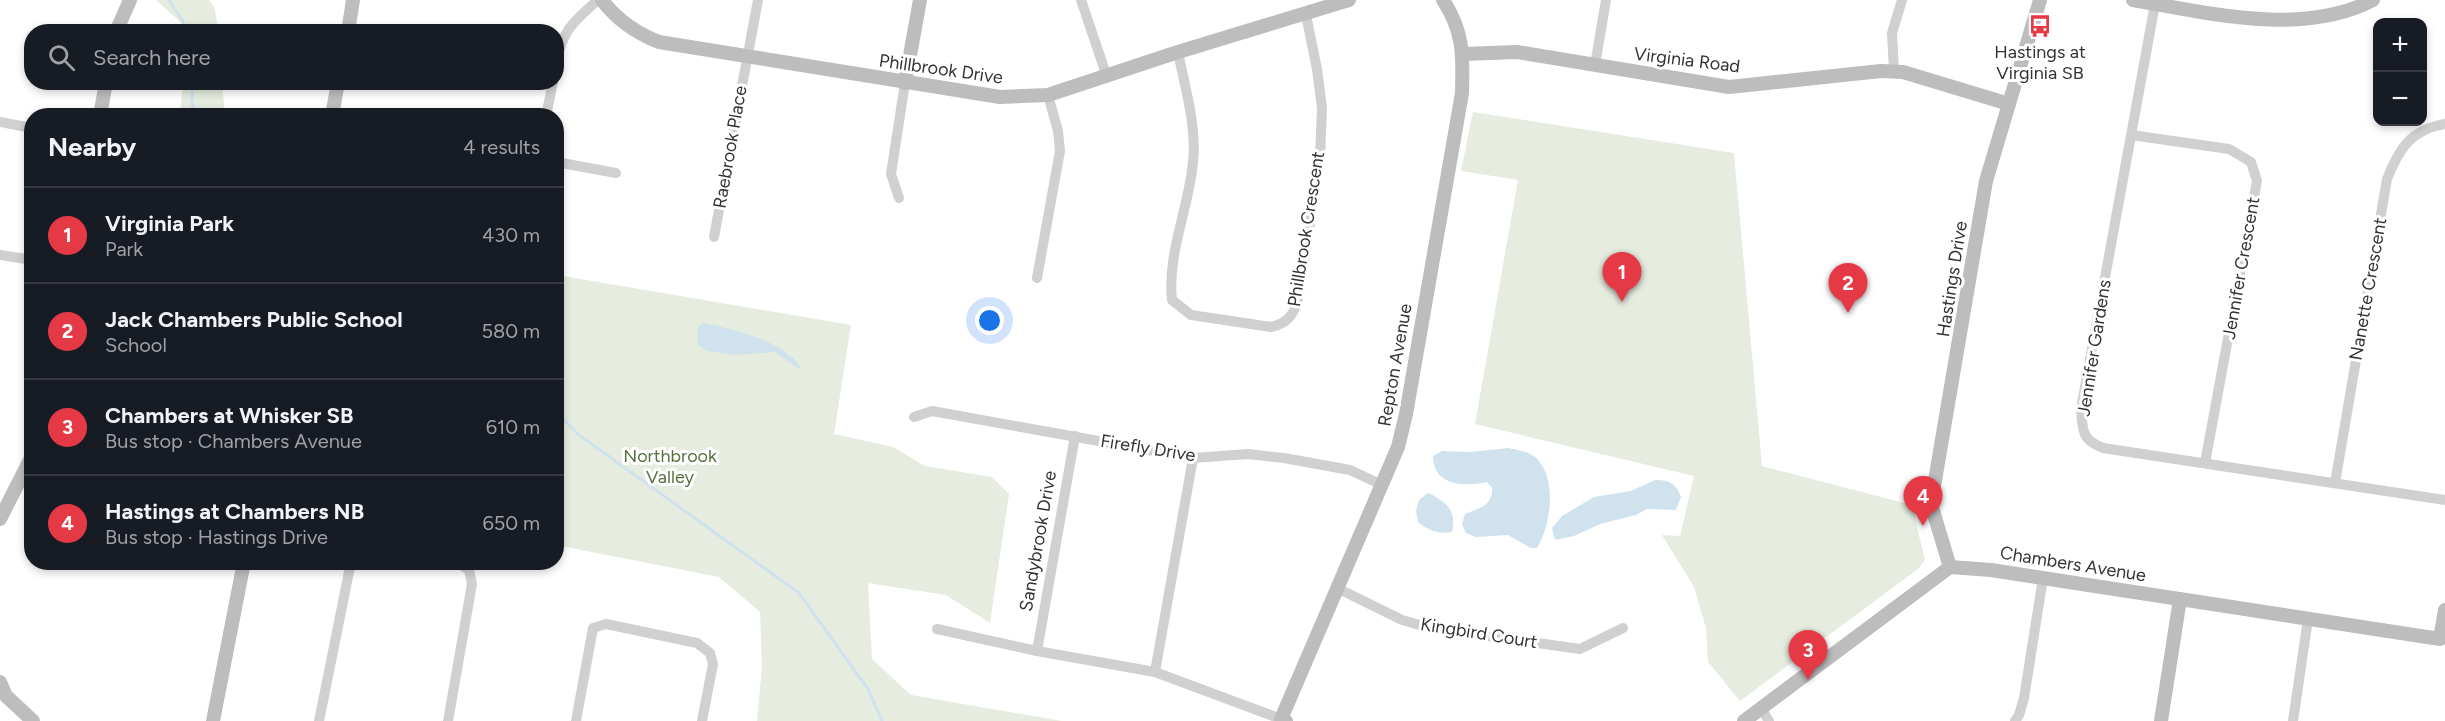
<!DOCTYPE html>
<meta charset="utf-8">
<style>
:root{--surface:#171b24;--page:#242831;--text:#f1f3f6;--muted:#9ea1a6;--line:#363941;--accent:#e63946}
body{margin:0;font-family:Figtree,sans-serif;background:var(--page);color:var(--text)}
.controls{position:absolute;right:18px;top:18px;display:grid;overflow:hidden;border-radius:12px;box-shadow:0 3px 9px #0003}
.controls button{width:54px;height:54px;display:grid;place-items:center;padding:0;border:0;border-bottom:2px solid var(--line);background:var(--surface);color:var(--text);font:30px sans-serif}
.you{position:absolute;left:990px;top:321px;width:21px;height:21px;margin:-15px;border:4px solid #fff;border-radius:50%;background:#1a73e8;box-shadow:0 0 0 9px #1a73e833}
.badge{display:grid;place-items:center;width:39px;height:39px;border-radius:50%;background:var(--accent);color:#fff;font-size:20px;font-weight:700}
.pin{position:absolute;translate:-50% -50px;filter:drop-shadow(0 2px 3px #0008)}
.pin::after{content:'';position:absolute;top:32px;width:21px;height:18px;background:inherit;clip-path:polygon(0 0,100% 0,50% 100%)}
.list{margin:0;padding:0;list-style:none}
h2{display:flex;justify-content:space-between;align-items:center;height:78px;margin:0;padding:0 24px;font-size:26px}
h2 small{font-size:20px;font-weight:400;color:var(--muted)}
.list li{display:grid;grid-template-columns:39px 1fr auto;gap:18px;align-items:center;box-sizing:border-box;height:96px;padding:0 24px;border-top:2px solid var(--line)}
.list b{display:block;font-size:22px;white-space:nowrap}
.list p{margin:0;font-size:20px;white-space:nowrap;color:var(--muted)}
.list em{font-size:20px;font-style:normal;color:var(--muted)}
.icon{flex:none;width:33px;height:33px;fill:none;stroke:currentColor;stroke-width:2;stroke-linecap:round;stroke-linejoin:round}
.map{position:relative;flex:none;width:2445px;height:721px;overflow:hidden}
.search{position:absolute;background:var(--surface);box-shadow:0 3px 9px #0003;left:24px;top:24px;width:540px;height:66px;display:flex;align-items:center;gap:15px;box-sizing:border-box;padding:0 21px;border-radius:24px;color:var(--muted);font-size:22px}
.panel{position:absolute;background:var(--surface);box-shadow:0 3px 9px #0003;left:24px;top:108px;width:540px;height:462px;border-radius:24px}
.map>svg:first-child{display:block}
.green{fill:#e6ecdf}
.water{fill:#cfe2ee}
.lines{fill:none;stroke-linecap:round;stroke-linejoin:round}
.stream{stroke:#cfe2ee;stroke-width:3}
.street{stroke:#d0d0d0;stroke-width:10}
.secondary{stroke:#bdbdbd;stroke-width:14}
.labels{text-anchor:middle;stroke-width:6;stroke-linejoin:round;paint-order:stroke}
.poi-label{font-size:18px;fill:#333;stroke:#fff}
.street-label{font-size:18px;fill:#333;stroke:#fff}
.park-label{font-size:18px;fill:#56703f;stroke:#fff}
</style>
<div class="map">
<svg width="2445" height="721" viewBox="0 0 2445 721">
<rect width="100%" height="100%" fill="#fff"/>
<g class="green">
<polygon points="156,0 209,0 215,9 218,31 187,31 187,28"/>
<polygon points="183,83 222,83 225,115 180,115"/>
<polygon points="1473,112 1734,153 1762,466 1916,506 1915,519 1925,560 1918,569 1740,701 1708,662 1706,628 1694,587 1662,535 1680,536 1694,476 1475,424 1518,180 1461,171"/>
<polygon points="557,275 851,325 834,434 893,447 925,466 992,477 1009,494 990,623 946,595 868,583 872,659 911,695 1062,721 757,721 762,666 760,612 719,577 556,545"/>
</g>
<g class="water">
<path d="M703 323C733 329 781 340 800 366L799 369 775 352 735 355 707 351 697 344 698 327Z"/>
<path d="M1508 448C1517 450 1527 451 1535 457 1558 477 1551 525 1537 548H1531L1508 535 1476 537 1466 533 1462 524 1465 514C1479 508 1493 506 1492 488L1487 482C1464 487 1433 486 1433 456L1442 451 1471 452Z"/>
<path d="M1655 480C1669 480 1676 483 1681 497L1676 510 1647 509 1636 515 1600 524 1574 536 1555 540 1552 528 1562 516 1594 497 1631 491Z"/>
<path d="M1428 493C1447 502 1457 511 1452 532 1438 534 1429 531 1418 522L1416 511 1419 500Z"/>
</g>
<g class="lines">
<g class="stream">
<polyline points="169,0 182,20 187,32"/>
<polyline points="193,82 192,100 194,116"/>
<polyline points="556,412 579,435 799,593 868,689 882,721"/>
</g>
<g class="street">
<polyline points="1081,0 1107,77"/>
<path d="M2155 4 2081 409C2083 431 2081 439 2103 448L2445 500"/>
<path d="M1178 52C1185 88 1197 126 1193 162 1189 208 1167 253 1172 300L1191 315 1271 327C1289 323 1295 313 1299 295L1320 156 1322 108 1317 69 1306 15"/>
<path d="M556 64C563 29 573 22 598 0"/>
<polyline points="1595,65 1606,0"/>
<polyline points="1894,71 1892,33 1902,0"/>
<polyline points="546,116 553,82"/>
<polyline points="0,122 32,128"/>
<polyline points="2131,135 2229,149 2251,162 2257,181 2205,463"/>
<polyline points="556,162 616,173"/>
<polyline points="899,198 891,174 905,83"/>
<polyline points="714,237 758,0"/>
<polyline points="0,255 32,260"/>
<polyline points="1037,278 1060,151 1058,131 1048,95"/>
<polyline points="914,417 932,411 1193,458 1248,454 1284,458 1350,470 1382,485"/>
<path d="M2335 483 2387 179C2399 149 2410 130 2445 124"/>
<polyline points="1337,588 1402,620 1430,628 1580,649 1623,628"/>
<polyline points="937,629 1037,651 1155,672 1281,719"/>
<polyline points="1037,651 1075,436"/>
<polyline points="1155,672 1193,458"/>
<polyline points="1761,708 1769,721"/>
<polyline points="319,721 351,562"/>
<polyline points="448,721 472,584 469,570 456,562"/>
<polyline points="576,721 593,628 606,624 697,643 710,653 713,664 702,721"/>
<polyline points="2015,721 2019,715 2024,698 2043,578"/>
<polyline points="2293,721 2308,619"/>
</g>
<g class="secondary">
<path d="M602 0C617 20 636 33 659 42L1000 97 1048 95 1178 52 1349 0"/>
<path d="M2133 0C2209 13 2302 37 2373 0"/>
<polyline points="116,32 130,0"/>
<polyline points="348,32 353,0"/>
<polyline points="1464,54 1517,52 1729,87 1881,71 1903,72 2009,104"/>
<polyline points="905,83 920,0"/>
<polyline points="100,116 106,82"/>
<polyline points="332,116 338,82"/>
<polyline points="0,519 32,456"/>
<polyline points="1950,567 1931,504 1986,181 2040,0"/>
<polyline points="0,682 6,696 33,721"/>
<polyline points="213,721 244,562"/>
<path d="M1286 721 1281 719 1398 447 1406 414 1462 93C1463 56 1464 32 1443 0"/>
<polyline points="1744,721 1950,567 1991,570 2440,639 2445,610"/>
<polyline points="2161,721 2180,599"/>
</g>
</g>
<defs>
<g id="bus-bare" transform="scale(1.8)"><path d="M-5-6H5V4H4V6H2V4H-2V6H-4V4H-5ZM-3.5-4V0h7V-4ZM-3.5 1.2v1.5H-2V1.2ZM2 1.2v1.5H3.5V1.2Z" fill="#e63946" stroke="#fff" stroke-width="2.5" paint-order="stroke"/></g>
</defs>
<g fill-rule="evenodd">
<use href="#bus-bare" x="2040" y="26"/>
</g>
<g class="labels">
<g class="poi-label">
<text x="2040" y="58">Hastings at<tspan x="2040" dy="21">Virginia SB</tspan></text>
</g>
<g class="street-label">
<text transform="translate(1687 60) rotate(7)" y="6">Virginia Road</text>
<text transform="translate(941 69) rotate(8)" y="6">Phillbrook Drive</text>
<text transform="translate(730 147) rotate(-80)" y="6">Raebrook Place</text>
<text transform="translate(1306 229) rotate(-81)" y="6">Phillbrook Crescent</text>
<text transform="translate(2241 268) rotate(-80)" y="6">Jennifer Crescent</text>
<text transform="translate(1952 279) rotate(-81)" y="6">Hastings Drive</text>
<text transform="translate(2368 289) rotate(-80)" y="6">Nanette Crescent</text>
<text transform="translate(2094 348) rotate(-81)" y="6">Jennifer Gardens</text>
<text transform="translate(1395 365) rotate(-80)" y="6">Repton Avenue</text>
<text transform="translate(1148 448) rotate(9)" y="6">Firefly Drive</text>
<text transform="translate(1038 541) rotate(-80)" y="6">Sandybrook Drive</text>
<text transform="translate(2073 564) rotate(9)" y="6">Chambers Avenue</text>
<text transform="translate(1479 633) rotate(9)" y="6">Kingbird Court</text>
</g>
<g class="park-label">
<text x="670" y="462">Northbrook<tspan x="670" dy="21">Valley</tspan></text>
</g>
</g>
</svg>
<div class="controls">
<button>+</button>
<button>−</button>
</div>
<div class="you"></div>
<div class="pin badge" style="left:1622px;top:302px">1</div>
<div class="pin badge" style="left:1848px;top:313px">2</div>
<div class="pin badge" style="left:1808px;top:680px">3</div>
<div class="pin badge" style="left:1923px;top:526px">4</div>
<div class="search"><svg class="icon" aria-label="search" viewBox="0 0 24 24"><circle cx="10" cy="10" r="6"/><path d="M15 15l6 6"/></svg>Search here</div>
<section class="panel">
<h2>Nearby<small>4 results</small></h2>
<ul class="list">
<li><span class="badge">1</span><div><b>Virginia Park</b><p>Park</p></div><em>430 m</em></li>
<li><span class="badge">2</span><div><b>Jack Chambers Public School</b><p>School</p></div><em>580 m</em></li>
<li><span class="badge">3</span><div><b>Chambers at Whisker SB</b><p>Bus stop · Chambers Avenue</p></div><em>610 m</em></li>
<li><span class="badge">4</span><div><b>Hastings at Chambers NB</b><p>Bus stop · Hastings Drive</p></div><em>650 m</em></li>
</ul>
</section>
</div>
